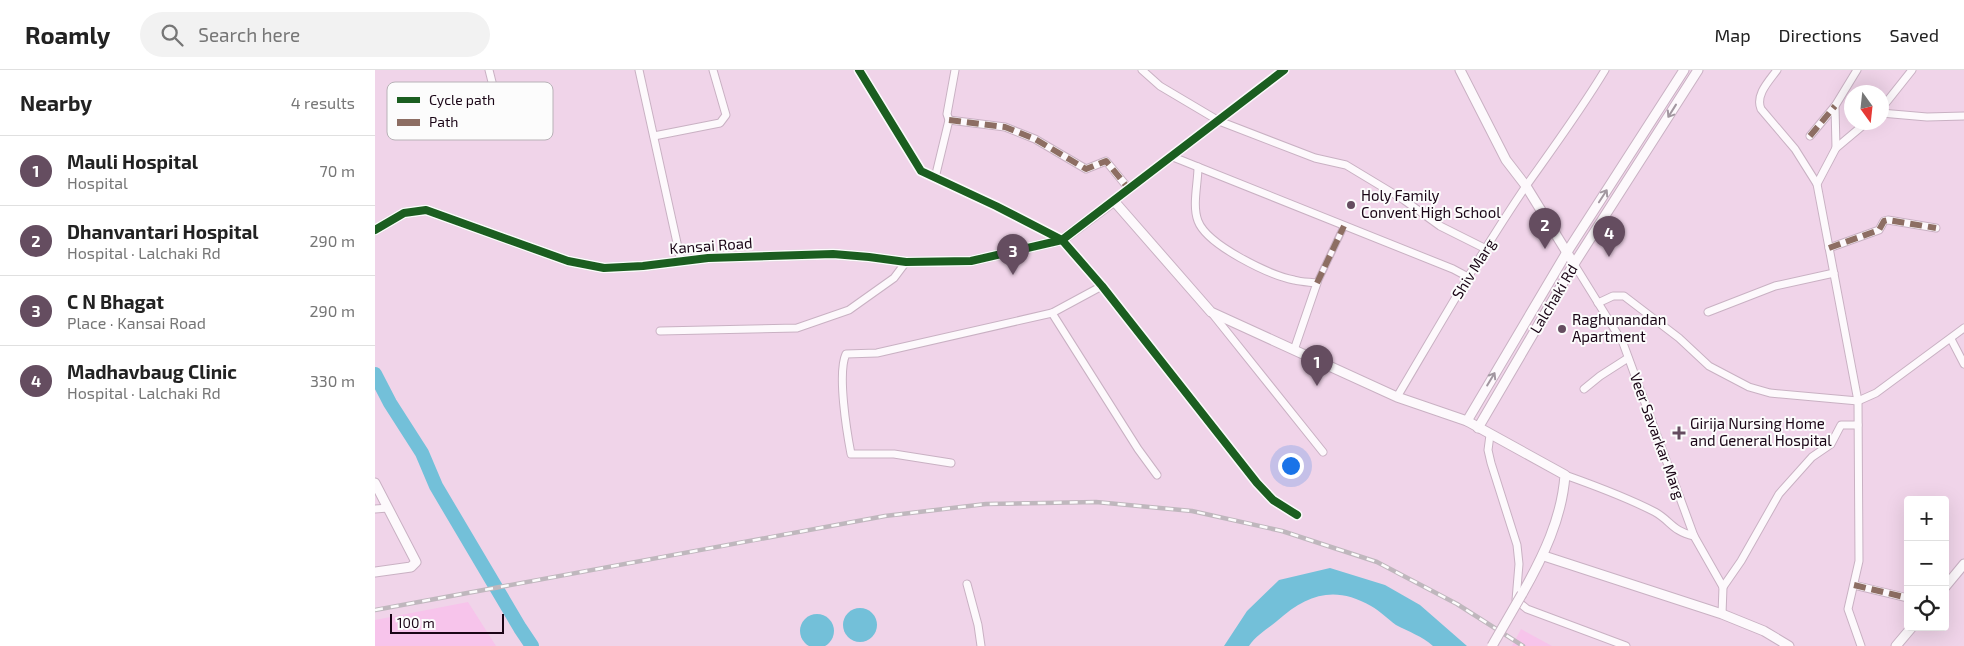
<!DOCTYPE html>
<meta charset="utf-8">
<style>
:root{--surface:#fff;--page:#f2f2f2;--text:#222;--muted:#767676;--line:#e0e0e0;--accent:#654d60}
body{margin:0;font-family:"Exo 2",sans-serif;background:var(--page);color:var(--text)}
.controls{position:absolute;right:15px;bottom:15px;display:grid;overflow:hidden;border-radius:5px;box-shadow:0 5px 20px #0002}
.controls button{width:45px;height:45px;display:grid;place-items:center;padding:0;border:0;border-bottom:1px solid var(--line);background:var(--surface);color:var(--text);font:25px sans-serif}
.compass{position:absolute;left:1469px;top:15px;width:45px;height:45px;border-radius:50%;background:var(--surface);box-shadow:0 5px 20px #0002;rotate:165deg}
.scale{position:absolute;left:15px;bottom:12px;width:114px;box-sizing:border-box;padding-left:5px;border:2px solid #1a0516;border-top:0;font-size:14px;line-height:18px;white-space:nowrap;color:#1a0516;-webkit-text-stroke:4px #fcfcfc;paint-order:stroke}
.you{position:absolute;left:915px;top:395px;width:18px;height:18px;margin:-12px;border:4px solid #fff;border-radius:50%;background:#1a73e8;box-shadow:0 0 0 8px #1a73e833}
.badge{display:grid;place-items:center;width:32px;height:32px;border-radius:50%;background:var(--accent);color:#fff;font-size:16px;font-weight:700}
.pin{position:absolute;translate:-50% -41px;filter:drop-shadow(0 1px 2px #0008)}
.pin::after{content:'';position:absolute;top:26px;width:18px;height:15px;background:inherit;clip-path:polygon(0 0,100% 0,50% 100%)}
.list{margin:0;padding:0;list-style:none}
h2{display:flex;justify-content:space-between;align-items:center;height:65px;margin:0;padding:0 20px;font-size:21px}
h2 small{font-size:16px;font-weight:400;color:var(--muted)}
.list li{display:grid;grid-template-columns:32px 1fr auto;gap:15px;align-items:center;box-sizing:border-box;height:70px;padding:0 20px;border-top:1px solid var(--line)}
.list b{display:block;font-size:19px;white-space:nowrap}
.list p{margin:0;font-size:16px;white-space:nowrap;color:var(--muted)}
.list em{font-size:16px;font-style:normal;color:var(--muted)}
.icon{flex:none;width:28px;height:28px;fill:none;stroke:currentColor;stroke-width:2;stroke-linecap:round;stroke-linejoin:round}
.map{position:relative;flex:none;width:1589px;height:576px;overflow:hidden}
header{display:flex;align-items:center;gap:30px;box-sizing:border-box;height:70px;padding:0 25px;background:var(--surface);border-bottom:1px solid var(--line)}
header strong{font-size:24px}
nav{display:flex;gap:28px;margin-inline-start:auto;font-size:18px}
.search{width:350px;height:45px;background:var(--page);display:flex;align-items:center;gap:12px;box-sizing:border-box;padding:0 18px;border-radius:28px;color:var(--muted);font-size:19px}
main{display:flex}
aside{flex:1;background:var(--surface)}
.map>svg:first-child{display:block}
.built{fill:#f7c4eb}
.water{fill:#73c0d9}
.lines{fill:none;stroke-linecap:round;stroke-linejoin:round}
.river{stroke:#73c0d9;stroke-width:14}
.pedestrian-casing{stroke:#c9b1c3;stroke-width:8}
.minor-casing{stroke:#c9b1c3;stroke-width:9}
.tertiary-casing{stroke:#c9b1c3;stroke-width:11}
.secondary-casing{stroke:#c9b1c3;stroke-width:11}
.pedestrian{stroke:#fdf9fc;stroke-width:5}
.minor{stroke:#fdf9fc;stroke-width:7}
.tertiary{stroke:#fdf9fc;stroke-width:9}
.secondary{stroke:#fdf9fc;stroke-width:9}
.rail-casing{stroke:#bfb7bd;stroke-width:4.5}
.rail{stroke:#fcfcfc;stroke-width:2.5;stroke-dasharray:8;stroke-linecap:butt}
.secondary-bridge-casing{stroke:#c9b1c3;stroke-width:11;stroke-linecap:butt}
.secondary-bridge{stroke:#fdf9fc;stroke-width:9}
.quiet{stroke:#8d6e63;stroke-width:6;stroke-dasharray:12 6;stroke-linecap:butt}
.cycleway-casing{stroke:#fcfcfc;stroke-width:11}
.cycleway{stroke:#1b5e20;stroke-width:8}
.oneway{stroke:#a297a0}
.poi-dot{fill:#654d60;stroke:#fcfcfc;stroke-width:2}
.labels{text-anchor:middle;stroke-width:4;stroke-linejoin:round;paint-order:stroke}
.poi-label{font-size:15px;fill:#1a0516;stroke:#fcfcfc;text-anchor:start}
.street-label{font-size:15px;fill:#1a0516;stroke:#fcfcfc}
.key{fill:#fcfcfc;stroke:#b8b2b7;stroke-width:1}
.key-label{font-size:14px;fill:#1a0516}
</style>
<header>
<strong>Roamly</strong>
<div class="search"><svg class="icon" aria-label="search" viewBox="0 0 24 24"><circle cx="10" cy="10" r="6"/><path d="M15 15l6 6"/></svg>Search here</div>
<nav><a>Map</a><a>Directions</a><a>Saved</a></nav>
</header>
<main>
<aside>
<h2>Nearby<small>4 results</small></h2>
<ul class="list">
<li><span class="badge">1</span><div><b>Mauli Hospital</b><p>Hospital</p></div><em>70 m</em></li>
<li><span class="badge">2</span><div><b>Dhanvantari Hospital</b><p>Hospital · Lalchaki Rd</p></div><em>290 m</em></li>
<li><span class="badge">3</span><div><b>C N Bhagat</b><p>Place · Kansai Road</p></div><em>290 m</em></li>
<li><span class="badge">4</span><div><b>Madhavbaug Clinic</b><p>Hospital · Lalchaki Rd</p></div><em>330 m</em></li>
</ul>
</aside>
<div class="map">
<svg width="1589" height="576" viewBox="0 0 1589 576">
<rect width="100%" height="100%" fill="#f0d4e9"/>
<g class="built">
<polygon points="93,532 121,576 0,576 0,550"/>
<polygon points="1146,559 1177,576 1137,576"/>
</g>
<g class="water">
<path d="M955 498 1010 515 1045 535 1092 576H1058C1047 566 1034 562 1021 555 1013 549 1005 541 996 536 960 515 932 524 902 551 893 559 881 565 874 576H849L872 541 904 510Z"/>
<circle cx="485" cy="555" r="17"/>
<circle cx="442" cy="561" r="17"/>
</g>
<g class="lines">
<polyline class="river" points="0,304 15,333 47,383 61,416 145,558 157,576"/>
<g class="pedestrian-casing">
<polyline id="pedestrian" points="942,213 969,156"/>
</g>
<g class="minor-casing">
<g id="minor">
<polyline points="264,0 306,191"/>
<polyline points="484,0 546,101 621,136 687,170 727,216 882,413 898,430 922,445"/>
<polyline points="767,0 785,16 844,51 940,88 971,95 1029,130 1065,156 1111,179"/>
<path d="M1402 0C1394 11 1380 25 1386 39L1420 79 1442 114"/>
<polyline points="1482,0 1460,36 1461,78 1442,114 1483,331 1484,491 1473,539 1486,576"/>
<polyline points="93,29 119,18"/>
<polyline points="1506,39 1537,0"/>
<polyline points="1506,43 1552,47 1589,46"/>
<polyline points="574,50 630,57 660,69 711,99 731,91 754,119"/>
<polyline points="97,62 120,24 114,0"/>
<polyline points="279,66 345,53 351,45 338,0"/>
<polyline points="1435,66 1460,36"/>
<polyline points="1461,78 1492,52"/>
<polyline points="798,87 1078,199 1093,207"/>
<path d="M823 97C823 113 817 136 823 151 832 175 894 205 919 210 926 212 934 212 942 213L919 280"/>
<polyline points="560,108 574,50 572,44 580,0"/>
<polyline points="739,131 909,0"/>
<polyline points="1454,178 1504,160 1509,151 1513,150 1561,158"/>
<polyline points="1199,194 1248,273 1319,466 1348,517 1347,544"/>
<polyline points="1223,233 1238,226 1249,226 1304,268 1334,296 1374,317 1395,323 1483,331 1501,323 1589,258"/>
<polyline points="836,242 948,382"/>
<polyline points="1333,242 1400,216 1459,203"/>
<polyline points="677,243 763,379 782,405"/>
<polyline points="285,261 422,258 474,240 519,208 531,192"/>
<polyline points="1576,269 1589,294"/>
<polyline points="1209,319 1225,306 1253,288"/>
<path d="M1022 327C1064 256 1105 184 1151 116 1178 78 1206 40 1230 0"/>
<polyline points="1115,365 1113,380 1116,393 1142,475 1144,494 1141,530 1152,539 1251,576"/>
<path d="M576 393 519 384H476C472 363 462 303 471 284L502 283 677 243 727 216"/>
<path d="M1190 405C1221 416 1251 427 1280 442 1296 451 1297 461 1319 466"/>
<polyline points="0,439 13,438"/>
<polyline points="592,514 603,555 606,576"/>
<polyline points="1479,515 1533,528"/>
<polyline points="1348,517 1366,491 1404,424 1437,387 1456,374 1466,355 1483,355"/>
</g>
</g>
<g class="tertiary-casing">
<g id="tertiary">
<polyline points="1085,0 1131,90 1151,116 1199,194"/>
<polyline points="0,160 29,143 51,140 193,191 229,198 268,196 333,188 458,184 494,187 531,192 596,191 687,170 739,131 836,242 1022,327 1092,351"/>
<polyline points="0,413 41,492 36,497 0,502"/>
<polyline points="1169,486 1347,544 1389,561 1414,576"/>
<polyline points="1570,517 1589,494"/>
<polyline points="1521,576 1537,557"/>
</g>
</g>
<g class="secondary-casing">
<g id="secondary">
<polyline points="1103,358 1199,194 1323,0"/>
<path d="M1147 524C1168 487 1187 448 1190 405L1092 351 1192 182 1309 0"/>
</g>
</g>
<use href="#pedestrian" class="pedestrian"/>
<use href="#minor" class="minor"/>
<use href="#tertiary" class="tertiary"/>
<use href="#secondary" class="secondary"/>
<g class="rail-casing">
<polyline id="rail" points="0,540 510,446 611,434 721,432 817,441 907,461 1002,492 1082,534 1148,576"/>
</g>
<use href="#rail" class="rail"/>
<g class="secondary-bridge-casing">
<polyline id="secondary-bridge" points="1117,576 1147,524"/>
</g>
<use href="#secondary-bridge" class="secondary-bridge"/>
<g class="quiet">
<polyline points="574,50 630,57 660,69 711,99 731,91 754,119"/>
<polyline points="1435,66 1460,36"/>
<polyline points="1454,178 1504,160 1509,151 1513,150 1561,158"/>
<polyline points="942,213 969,156"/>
<polyline points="1479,515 1533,528"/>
</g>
<g class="cycleway-casing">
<g id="cycleway">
<polyline points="484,0 546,101 621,136 687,170 727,216 882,413 898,430 922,445"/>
<polyline points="0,160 29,143 51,140 193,191 229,198 268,196 333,188 458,184 494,187 531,192 596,191 687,170 909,0"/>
</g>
</g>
<use href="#cycleway" class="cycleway"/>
</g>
<defs><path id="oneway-shaft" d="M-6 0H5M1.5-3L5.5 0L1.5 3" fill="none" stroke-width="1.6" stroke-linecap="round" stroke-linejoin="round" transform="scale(1.25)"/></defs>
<g class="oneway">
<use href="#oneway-shaft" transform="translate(1297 41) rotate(122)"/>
<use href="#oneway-shaft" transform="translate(1228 126) rotate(-57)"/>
<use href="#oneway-shaft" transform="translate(1116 309) rotate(-59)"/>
</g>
<g class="poi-dot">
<circle cx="976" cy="135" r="5"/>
<circle cx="1187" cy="259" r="5"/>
<path d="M1301.5 355.5h5v5h5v5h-5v5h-5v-5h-5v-5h5z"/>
</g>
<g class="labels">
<g class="poi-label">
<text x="986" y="131">Holy Family<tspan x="986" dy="17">Convent High School</tspan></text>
<text x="1197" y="255">Raghunandan<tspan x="1197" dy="17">Apartment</tspan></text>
<text x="1315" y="359">Girija Nursing Home<tspan x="1315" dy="17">and General Hospital</tspan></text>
</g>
<g class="street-label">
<text transform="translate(336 176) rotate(-4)" y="5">Kansai Road</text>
<text transform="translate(1099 199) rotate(-58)" y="5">Shiv Marg</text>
<text transform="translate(1179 229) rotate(-59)" y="5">Lalchaki Rd</text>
<text transform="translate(1282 366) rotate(70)" y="5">Veer Savarkar Marg</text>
</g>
</g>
<rect x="12" y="12" width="166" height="58" rx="8" class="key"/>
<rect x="22" y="27" width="23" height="6" fill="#1b5e20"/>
<rect x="22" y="49" width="23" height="7" fill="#8d6e63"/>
<g class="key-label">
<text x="54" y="35">Cycle path</text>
<text x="54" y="57">Path</text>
</g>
</svg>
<div class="controls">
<button>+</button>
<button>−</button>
<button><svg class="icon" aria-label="locate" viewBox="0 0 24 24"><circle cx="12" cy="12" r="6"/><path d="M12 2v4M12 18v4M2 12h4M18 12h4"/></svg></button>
</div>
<svg class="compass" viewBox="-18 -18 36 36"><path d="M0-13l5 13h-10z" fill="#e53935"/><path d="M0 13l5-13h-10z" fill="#767676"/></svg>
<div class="scale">100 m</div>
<div class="you"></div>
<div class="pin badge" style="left:942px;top:316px">1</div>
<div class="pin badge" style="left:1170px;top:179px">2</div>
<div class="pin badge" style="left:638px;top:205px">3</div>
<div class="pin badge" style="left:1234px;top:187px">4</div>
</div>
</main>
